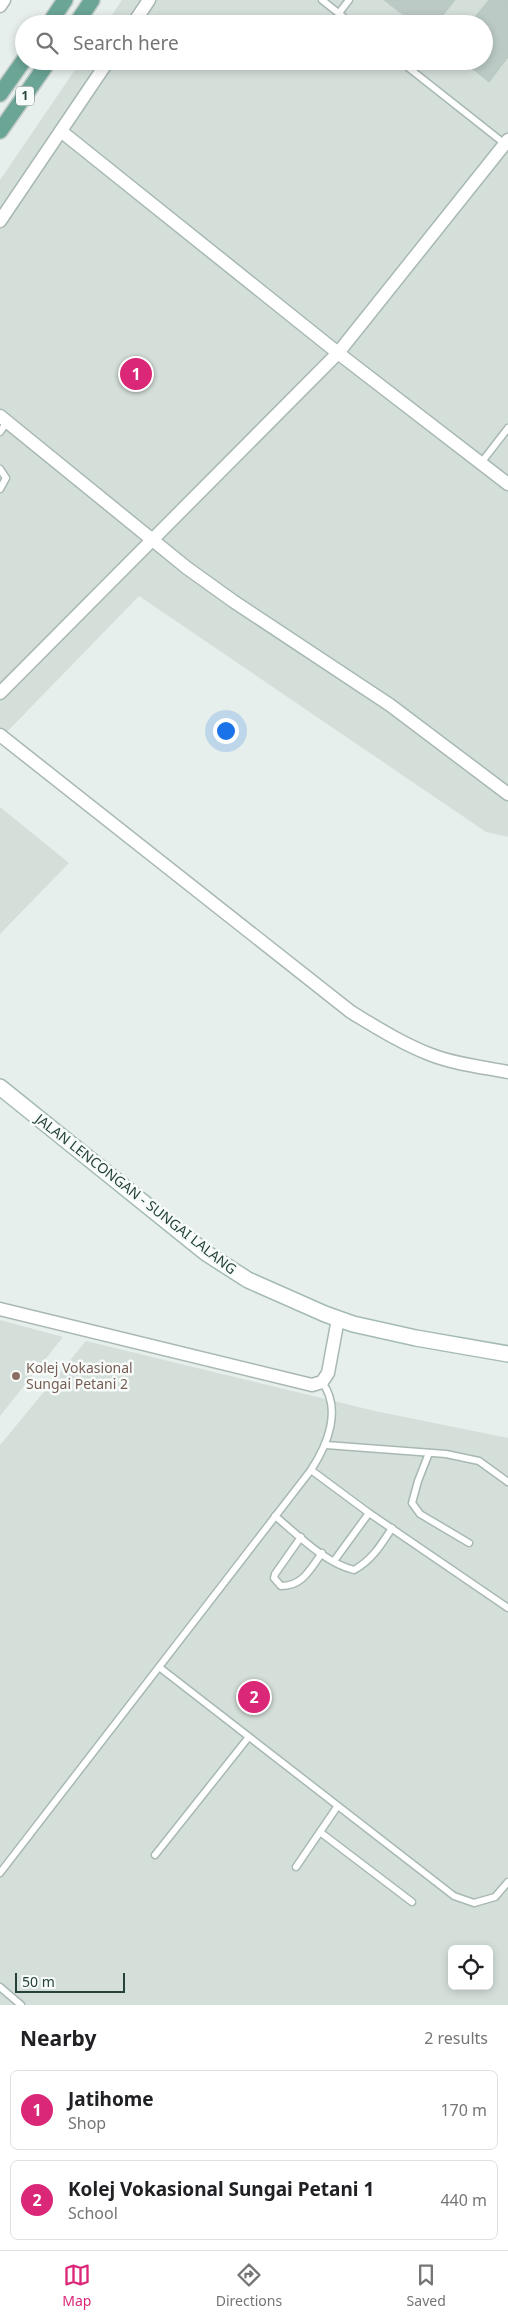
<!DOCTYPE html>
<style>
:root{--surface:#fff;--page:#f6f6f6;--text:#202124;--muted:#757577;--line:#e0e0e0;--accent:#db2777}
body{margin:0;font-family:"Noto Sans",sans-serif;background:var(--page);color:var(--text)}
.controls{position:absolute;right:15px;bottom:15px;display:grid;overflow:hidden;border-radius:8px;box-shadow:0 2px 8px #0003}
.controls button{width:45px;height:45px;display:grid;place-items:center;padding:0;border:0;border-bottom:1px solid var(--line);background:var(--surface);color:var(--text);font:25px sans-serif}
.scale{position:absolute;left:15px;bottom:12px;width:110px;box-sizing:border-box;padding-left:5px;border:2px solid #24423a;border-top:0;font-size:14px;line-height:18px;white-space:nowrap;color:#24423a;-webkit-text-stroke:4px #f7fbf9;paint-order:stroke}
.you{position:absolute;left:225px;top:730px;width:18px;height:18px;margin:-12px;border:4px solid #fff;border-radius:50%;background:#1a73e8;box-shadow:0 0 0 8px #1a73e833}
.badge{display:grid;place-items:center;width:32px;height:32px;border-radius:50%;background:var(--accent);color:#fff;font-size:16px;font-weight:700}
.pin{position:absolute;translate:-50% -50%;border:2px solid #fff;box-shadow:0 1px 5px #0006}
.list{margin:0;padding:0;list-style:none}
h2{display:flex;justify-content:space-between;align-items:center;height:65px;margin:0;padding:0 20px;font-size:21px}
h2 small{font-size:16px;font-weight:400;color:var(--muted)}
.list li{display:grid;grid-template-columns:32px 1fr auto;gap:15px;align-items:center;box-sizing:border-box;height:80px;margin:0 10px 10px;padding:0 10px;border:1px solid var(--line);border-radius:8px}
.list b{display:block;font-size:19px;white-space:nowrap}
.list p{margin:0;font-size:16px;white-space:nowrap;color:var(--muted)}
.list em{font-size:16px;font-style:normal;color:var(--muted)}
.icon{flex:none;width:28px;height:28px;fill:none;stroke:currentColor;stroke-width:2;stroke-linecap:round;stroke-linejoin:round}
.map{position:relative;flex:none;width:508px;height:2005px;overflow:hidden}
.search{position:absolute;background:var(--surface);box-shadow:0 2px 8px #0003;left:15px;right:15px;top:15px;height:55px;display:flex;align-items:center;gap:12px;box-sizing:border-box;padding:0 18px;border-radius:28px;color:var(--muted);font-size:19px}
.sheet{height:245px;background:var(--surface)}
nav{display:flex;justify-content:space-around;align-items:center;box-sizing:border-box;height:70px;border-top:1px solid var(--line);background:var(--surface);font-size:14px;color:var(--muted)}
nav a{display:grid;justify-items:center;gap:2px}
nav .on{color:var(--accent)}
.map>svg:first-child{display:block}
.built{fill:#d4dfda;fill-rule:evenodd}
.building{fill:#bbcac4;stroke:#b8c9c2}
.lines{fill:none;stroke-linecap:round;stroke-linejoin:round}
.lane-casing{stroke:#a8b8b2;stroke-width:9}
.street-casing{stroke:#a8b8b2;stroke-width:15}
.secondary-casing{stroke:#a4bbb3;stroke-width:18}
.primary-casing{stroke:#c2cac8;stroke-width:18}
.lane{stroke:#fff;stroke-width:6}
.street{stroke:#fff;stroke-width:12}
.secondary{stroke:#fff;stroke-width:15}
.primary{stroke:#6aa596;stroke-width:15}
.education-dot{fill:#8d6e63;stroke:#f7fbf9;stroke-width:2}
.labels{text-anchor:middle;stroke-width:5;stroke-linejoin:round;paint-order:stroke}
.shield{fill:#f7fbf9;stroke:#637a73;stroke-width:1}
.shield-label{font-size:12px;font-weight:bold;fill:#24423a}
.street-label{font-size:14px;fill:#24423a;stroke:#f7fbf9}
.education-label{font-size:14px;fill:#785e54;stroke:#f7fbf9;text-anchor:start}
</style>
<div class="map">
<svg width="508" height="2005" viewBox="0 0 508 2005">
<rect width="100%" height="100%" fill="#e6efeb"/>
<g class="built">
<polygon points="122,0 508,0 508,837 486,832 139,596 0,739 0,180 81,61 484,61 484,24 106,24"/>
<polygon points="0,807 69,863 0,934"/>
<polygon points="0,1320 63,1337 0,1416"/>
<path d="M86 1341 375 1411 508 1438V2005H0V1445ZM452 1949H489V1986H452Z"/>
</g>
<g class="building">
<polygon points="384,0 455,0 436,24 415,24"/>
<polygon points="489,0 508,0 508,57 489,82 463,61 484,61 484,24 469,24"/>
</g>
<g class="lines">
<g class="lane-casing">
<g id="lane">
<polyline points="322,0 352,24"/>
<polyline points="339,13 349,0"/>
<polyline points="400,61 505,144"/>
<polyline points="0,432 7,422"/>
<polyline points="481,463 508,428"/>
<polyline points="0,469 6,478 0,489"/>
<polyline points="326,1445 446,1454 479,1461 508,1482"/>
<polyline points="429,1453 418,1481 412,1503 420,1514 469,1543"/>
<polyline points="311,1470 369,1513 508,1608"/>
<path d="M275 1516C298 1535 325 1563 354 1570 372 1560 381 1545 392 1528"/>
<path d="M301 1537 275 1574 274 1578 281 1586C303 1586 310 1569 322 1553"/>
<polyline points="334,1561 369,1513"/>
<polyline points="159,1667 454,1896 474,1903 495,1897 508,1882"/>
<polyline points="320,1832 412,1902"/>
<polyline points="155,1855 248,1738"/>
<polyline points="296,1867 337,1807"/>
<path d="M0 1873 311 1470C328 1444 342 1409 322 1382"/>
<polyline points="0,1987 21,2005"/>
</g>
</g>
<g class="street-casing">
<g id="street">
<polyline points="0,6 4,0"/>
<polyline points="133,24 149,0"/>
<polyline points="62,132 338,353 508,484"/>
<polyline points="0,221 108,61"/>
<polyline points="0,416 187,568 233,601 390,705 508,794"/>
<polyline points="0,693 338,353 508,140"/>
<path d="M0 735 351 1012C376 1027 401 1043 429 1054 454 1064 482 1067 508 1072"/>
<polyline points="0,1309 312,1385 322,1382 328,1373 338,1319"/>
</g>
</g>
<g class="secondary-casing">
<polyline id="secondary" points="0,1087 206,1253 248,1280 325,1314 353,1324 416,1338 508,1354"/>
</g>
<g class="primary-casing">
<g id="primary">
<polyline points="49,24 65,0"/>
<polyline points="76,24 92,0"/>
<polyline points="0,94 24,60"/>
<polyline points="0,131 49,61"/>
</g>
</g>
<use href="#lane" class="lane"/>
<use href="#street" class="street"/>
<use href="#secondary" class="secondary"/>
<use href="#primary" class="primary"/>
</g>
<circle class="education-dot" cx="16" cy="1376" r="5"/>
<g class="labels">
<rect class="shield" x="16" y="86.5" width="18" height="19" rx="4"/>
<g class="shield-label">
<text x="25" y="100">1</text>
</g>
<g class="street-label">
<text transform="translate(136 1194) rotate(38)" y="5">JALAN LENCONGAN - SUNGAI LALANG</text>
</g>
<g class="education-label">
<text x="26" y="1373">Kolej Vokasional<tspan x="26" dy="16">Sungai Petani 2</tspan></text>
</g>
</g>
</svg>
<div class="controls">
<button><svg class="icon" aria-label="locate" viewBox="0 0 24 24"><circle cx="12" cy="12" r="6"/><path d="M12 2v4M12 18v4M2 12h4M18 12h4"/></svg></button>
</div>
<div class="scale">50 m</div>
<div class="you"></div>
<div class="pin badge" style="left:136px;top:374px">1</div>
<div class="pin badge" style="left:254px;top:1697px">2</div>
<div class="search"><svg class="icon" aria-label="search" viewBox="0 0 24 24"><circle cx="10" cy="10" r="6"/><path d="M15 15l6 6"/></svg>Search here</div>
</div>
<section class="sheet">
<h2>Nearby<small>2 results</small></h2>
<ul class="list">
<li><span class="badge">1</span><div><b>Jatihome</b><p>Shop</p></div><em>170 m</em></li>
<li><span class="badge">2</span><div><b>Kolej Vokasional Sungai Petani 1</b><p>School</p></div><em>440 m</em></li>
</ul>
</section>
<nav>
<a class="on"><svg class="icon" aria-label="map" viewBox="0 0 24 24"><path d="M3 6l6-2 6 2 6-2v14l-6 2-6-2-6 2zM9 4v14M15 6v14"/></svg>Map</a>
<a><svg class="icon" aria-label="directions" viewBox="0 0 24 24"><path d="M12 3l9 9-9 9-9-9zM9 14v-3h6M13 9l2 2-2 2"/></svg>Directions</a>
<a><svg class="icon" aria-label="saved" viewBox="0 0 24 24"><path d="M7 4h10v16l-5-4-5 4z"/></svg>Saved</a>
</nav>
